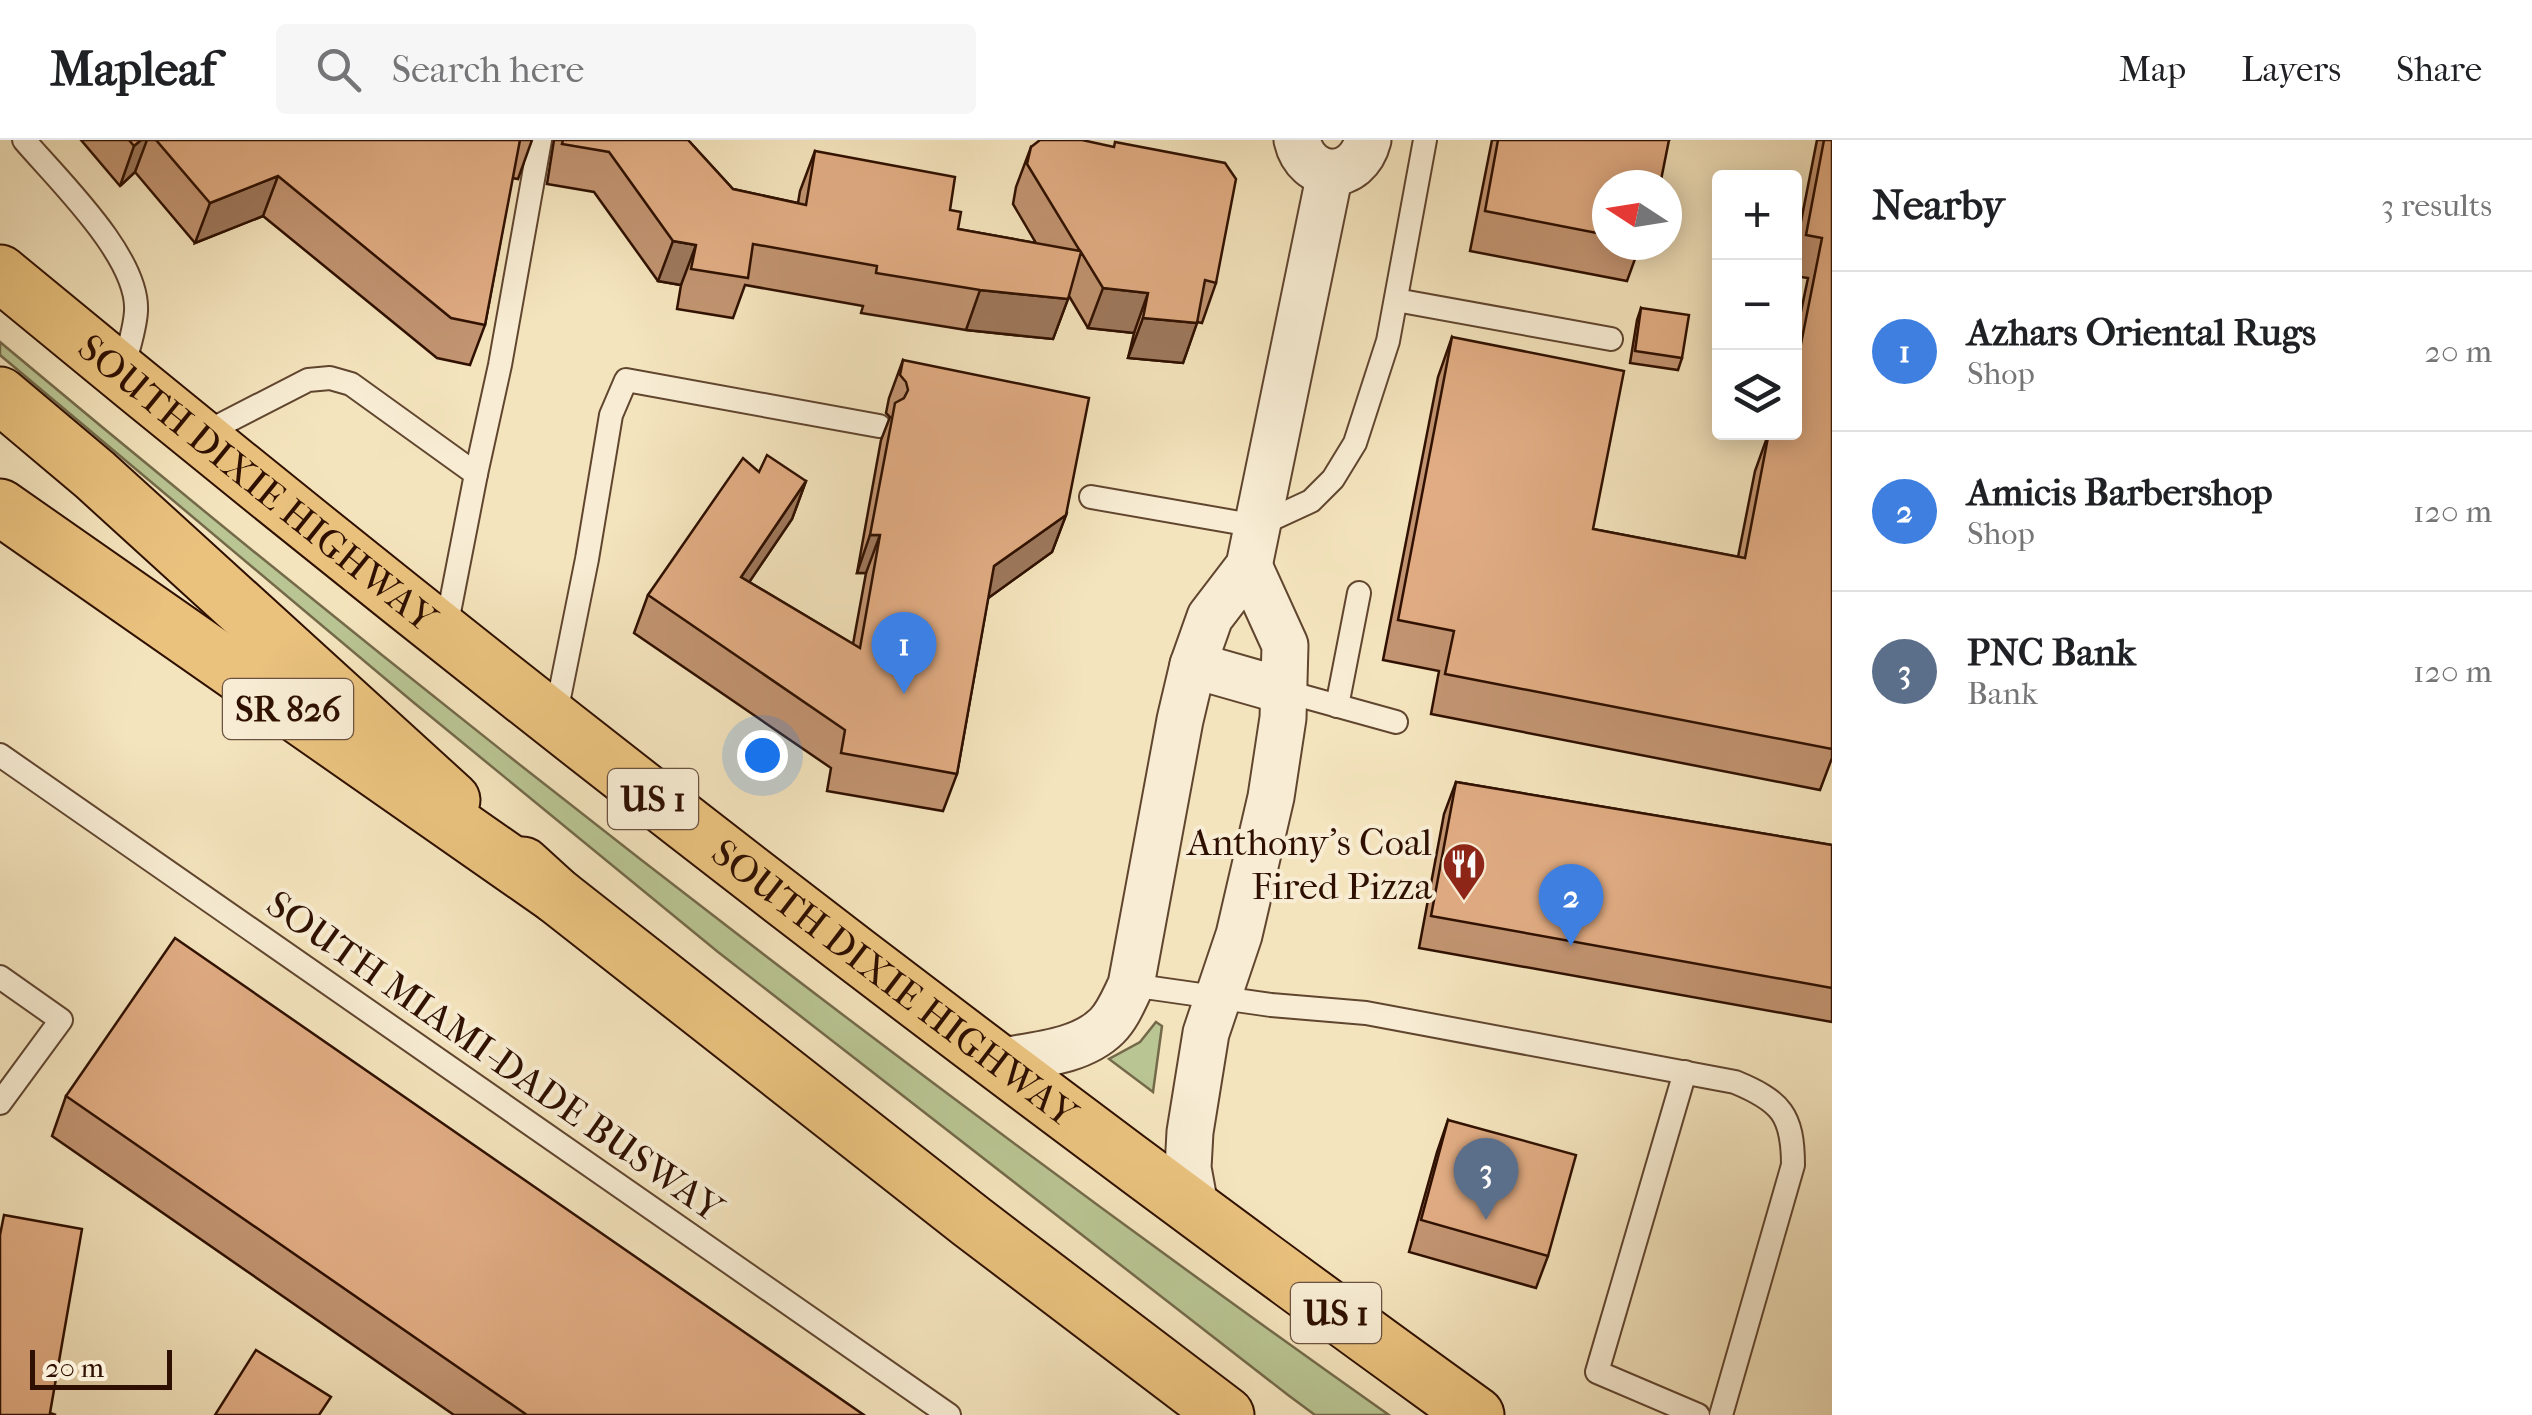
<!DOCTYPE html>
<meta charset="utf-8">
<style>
:root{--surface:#fff;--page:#f6f6f6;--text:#202124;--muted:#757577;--line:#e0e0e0;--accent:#b45309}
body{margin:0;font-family:"IM FELL French Canon",serif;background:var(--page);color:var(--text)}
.controls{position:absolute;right:30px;top:30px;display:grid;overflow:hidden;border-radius:10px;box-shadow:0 5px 25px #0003}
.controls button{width:90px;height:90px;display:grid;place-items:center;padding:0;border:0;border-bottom:2px solid var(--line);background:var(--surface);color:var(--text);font:50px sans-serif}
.compass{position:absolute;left:1592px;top:30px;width:90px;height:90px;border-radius:50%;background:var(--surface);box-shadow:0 5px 25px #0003;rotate:282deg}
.scale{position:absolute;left:30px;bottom:25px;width:142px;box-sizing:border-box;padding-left:10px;border:5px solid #2f1000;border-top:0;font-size:28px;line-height:35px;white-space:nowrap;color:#2f1000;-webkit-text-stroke:8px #f8edd4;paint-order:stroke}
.you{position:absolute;left:762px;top:615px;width:35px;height:35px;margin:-25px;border:8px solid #fff;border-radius:50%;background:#1a73e8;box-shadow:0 0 0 15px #1a73e833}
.badge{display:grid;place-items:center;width:65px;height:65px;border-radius:50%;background:var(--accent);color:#fff;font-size:32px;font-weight:700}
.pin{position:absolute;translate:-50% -82px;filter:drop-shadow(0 2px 5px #0008)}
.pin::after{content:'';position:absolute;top:52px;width:35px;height:30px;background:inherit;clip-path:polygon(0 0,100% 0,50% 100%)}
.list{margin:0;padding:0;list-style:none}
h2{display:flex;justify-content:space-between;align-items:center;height:130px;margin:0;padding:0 40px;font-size:42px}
h2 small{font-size:32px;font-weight:400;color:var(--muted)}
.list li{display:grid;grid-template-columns:65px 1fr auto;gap:30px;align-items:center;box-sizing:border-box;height:160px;padding:0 40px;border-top:2px solid var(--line)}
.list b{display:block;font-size:38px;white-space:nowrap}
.list p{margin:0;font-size:32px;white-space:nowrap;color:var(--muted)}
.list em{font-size:32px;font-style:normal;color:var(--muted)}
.icon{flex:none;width:55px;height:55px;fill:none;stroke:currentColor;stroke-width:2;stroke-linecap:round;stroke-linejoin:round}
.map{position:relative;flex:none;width:1832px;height:1275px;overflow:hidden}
header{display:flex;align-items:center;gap:60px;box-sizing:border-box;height:140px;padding:0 50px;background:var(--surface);border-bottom:2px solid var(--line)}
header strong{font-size:48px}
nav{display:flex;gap:55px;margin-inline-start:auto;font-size:35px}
.search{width:700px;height:90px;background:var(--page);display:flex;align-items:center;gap:25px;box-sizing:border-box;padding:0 35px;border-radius:10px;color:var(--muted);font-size:38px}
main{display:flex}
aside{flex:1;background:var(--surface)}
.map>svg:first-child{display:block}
.grass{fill:#b9c593;stroke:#746a4a;stroke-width:2.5}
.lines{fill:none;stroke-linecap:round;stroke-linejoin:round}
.service-casing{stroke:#60452f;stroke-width:26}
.minor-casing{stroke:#60452f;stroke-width:49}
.trunk-casing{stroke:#2f1000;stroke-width:59}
.motorway-casing{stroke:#2f1000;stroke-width:59}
.service{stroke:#f8edd4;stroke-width:22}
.minor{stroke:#f8edd4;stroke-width:45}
.trunk{stroke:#eac27e;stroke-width:55}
.motorway{stroke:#eac27e;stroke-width:55}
.wall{fill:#c29471;stroke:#2f1000;stroke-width:2.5}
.shaded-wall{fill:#9e785c;stroke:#2f1000;stroke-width:2.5}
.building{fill:#e1ac83;stroke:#2f1000;stroke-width:2.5}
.labels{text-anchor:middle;stroke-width:8;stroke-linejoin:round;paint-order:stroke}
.shield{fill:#f8edd4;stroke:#6b5240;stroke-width:2.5}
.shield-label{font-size:35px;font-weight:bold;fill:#2f1000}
.street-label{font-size:38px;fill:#2f1000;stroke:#f8edd4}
.poi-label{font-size:38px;fill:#2f1000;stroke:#f8edd4;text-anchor:end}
</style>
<header>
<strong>Mapleaf</strong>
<div class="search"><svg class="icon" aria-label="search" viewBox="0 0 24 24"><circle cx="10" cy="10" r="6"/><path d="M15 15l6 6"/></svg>Search here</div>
<nav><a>Map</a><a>Layers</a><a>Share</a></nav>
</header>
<main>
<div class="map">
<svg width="1832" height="1275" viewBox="0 0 1832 1275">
<rect width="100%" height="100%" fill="#f4e4bd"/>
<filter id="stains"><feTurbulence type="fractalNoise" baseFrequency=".002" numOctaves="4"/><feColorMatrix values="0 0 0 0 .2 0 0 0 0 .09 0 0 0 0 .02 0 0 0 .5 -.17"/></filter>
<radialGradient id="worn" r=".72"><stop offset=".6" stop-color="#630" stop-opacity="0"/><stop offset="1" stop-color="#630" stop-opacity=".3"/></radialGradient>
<g class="grass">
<path d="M0 202C448 577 912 938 1389 1275H1315L1288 1255 718 812 413 562 0 215Z"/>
<polygon points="1156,882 1162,886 1153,952 1109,919 1140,902"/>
</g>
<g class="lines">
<g class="service-casing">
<g id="service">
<path d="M24 0C58 40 139 117 136 171 135 191 127 212 122 232"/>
<polyline points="1396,160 1611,199"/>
<polyline points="199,296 308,240 330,238 351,244 476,334 445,493"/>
<polyline points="476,334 500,225 540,0"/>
<polyline points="1091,357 1257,386 1311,361 1333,339 1355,303 1388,201 1425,0"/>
<polyline points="1284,551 1396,582"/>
<polyline points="1337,566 1359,453"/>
<polyline points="555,578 587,419 611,275 626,240 879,286"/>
<polyline points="0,615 949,1275"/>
<polyline points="0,837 61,880 0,963"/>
<path d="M1131 845 1271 865 1366 873 1735 942C1781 961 1793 975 1793 1025L1721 1275"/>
<polyline points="1685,932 1597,1232 1698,1275"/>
</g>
</g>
<g class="minor-casing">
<g id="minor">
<path d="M1297 0C1307 43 1357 43 1368 0"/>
<polyline points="1193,525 1284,551"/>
<path d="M997 922C1032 915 1080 913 1107 886 1118 875 1124 859 1131 845L1180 580 1193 525 1210 477 1249 426 1330 33"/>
<polyline points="1196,1071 1188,1028 1190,992 1206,893 1239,795 1271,657 1283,578 1285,505 1249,426"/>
</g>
</g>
<g class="trunk-casing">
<g id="trunk">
<path id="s1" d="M0 133C480 530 971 911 1476 1275"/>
<polyline points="0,255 95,335 452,660"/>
<polyline points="523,725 557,756 972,1082 1226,1275"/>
</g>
</g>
<g class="motorway-casing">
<polyline id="motorway" points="0,367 557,756"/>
</g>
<use href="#service" class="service"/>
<use href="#minor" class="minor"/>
<use href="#trunk" class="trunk"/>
<use href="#motorway" class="motorway"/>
</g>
<g class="wall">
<polygon points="81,0 532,0 518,39 512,38 485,185 470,225 437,218 263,76 195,103 135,32 120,46"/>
<polygon points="554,0 688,0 733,49 798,63 800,51 815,11 950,70 958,89 1036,103 1013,64 1016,47 1031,7 1216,143 1202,183 1197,182 1183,223 1128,218 1134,193 1088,188 1069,156 1053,199 966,190 861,173 863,166 745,145 733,178 677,169 681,145 658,141 594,52 547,44"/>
<polygon points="1492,0 1669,0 1607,45 1607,105 1640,105 1627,141 1470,111"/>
<polygon points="1817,0 1832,0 1832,618 1820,650 1431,574 1439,531 1383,520 1438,237 1452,197 1593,389 1738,417 1755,331 1769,292 1794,292 1794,205 1808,138 1794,136 1794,117"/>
<polygon points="1641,168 1682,218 1678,230 1630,223 1637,180"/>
<polygon points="903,220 1066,375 1052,412 988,458 957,634 943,671 827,651 831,628 634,493 648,455 759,332 806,341 792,379 749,442 853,504 866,433 857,433 881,300 890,277 886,273 889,258"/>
<polygon points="1456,642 1832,705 1832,882 1419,808 1444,674"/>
<polygon points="66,956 864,1275 454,1275 52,996"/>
<polygon points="1448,980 1548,1116 1536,1148 1409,1112 1437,1012"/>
</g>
<g class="shaded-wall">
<polygon points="141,0 147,0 135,32 120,46 134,6"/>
<polygon points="278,36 263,76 195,103 210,63"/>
<polygon points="673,101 696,105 681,145 658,141"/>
<polygon points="1103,148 1148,153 1134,193 1088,188"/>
<polygon points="980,150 1068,159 1053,199 966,190"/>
<polygon points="1143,178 1197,183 1183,223 1128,218"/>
<polygon points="806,341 792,379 727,475 741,437"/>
<polygon points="1066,375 1052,412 980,464 994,426"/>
<polygon points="870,395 880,395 866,433 857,433"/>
</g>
<g class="building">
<polygon points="129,0 141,0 134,6"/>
<polygon points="156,0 520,0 485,185 451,178 278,36 210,63"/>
<polygon points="563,0 688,0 733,49 806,65 815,11 955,37 950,70 961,72 958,89 1080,111 1027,24 1031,7 1040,0 1082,0 1114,7 1115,2 1225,23 1236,39 1216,143 1205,140 1197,183 1143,178 1148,153 1103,148 1081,112 1068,159 980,150 876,133 877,126 753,104 748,138 691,129 696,105 673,101 609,12 562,4"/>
<polygon points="1498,0 1669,0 1660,45 1607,45 1607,95 1485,71"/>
<polygon points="1824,0 1832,0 1832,609 1445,534 1454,491 1398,480 1452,197 1624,231 1593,389 1745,418 1769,292 1794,292 1794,239 1822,98 1806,95"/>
<polygon points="1641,168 1689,175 1682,218 1635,211"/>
<polygon points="903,220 1089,258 1066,375 994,426 957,634 841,613 845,590 648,455 743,318 759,332 767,315 806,341 741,437 860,508 880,395 870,395 895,263 904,258 908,250 906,242 900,235"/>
<polygon points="1456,642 1832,705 1832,848 1431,776"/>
<polygon points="175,798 864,1275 527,1275 66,956"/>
<polygon points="1448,980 1576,1015 1548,1116 1421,1080"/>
<polygon points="4,1075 82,1089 50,1273 56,1275 0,1275 0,1095"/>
<polygon points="256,1210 331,1257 319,1275 215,1275"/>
</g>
<defs>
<g id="restaurant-pin" transform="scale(2.25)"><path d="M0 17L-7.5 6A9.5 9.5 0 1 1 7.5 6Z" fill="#8f2418" stroke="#f8edd4"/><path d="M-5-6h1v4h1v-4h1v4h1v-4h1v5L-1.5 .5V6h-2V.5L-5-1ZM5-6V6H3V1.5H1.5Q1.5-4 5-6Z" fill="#fff"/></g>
</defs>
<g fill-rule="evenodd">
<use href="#restaurant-pin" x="1464" y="724"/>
</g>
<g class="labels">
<g class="shield">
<rect x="223" y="539" width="130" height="60" rx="8"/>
<rect x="608" y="629" width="90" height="60" rx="8"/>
<rect x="1291" y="1143" width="90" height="60" rx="8"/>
</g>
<g class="shield-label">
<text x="288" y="581">SR 826</text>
<text x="653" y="671">US 1</text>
<text x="1336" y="1185">US 1</text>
</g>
<g class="street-label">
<text dy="13" stroke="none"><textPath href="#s1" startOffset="332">SOUTH DIXIE HIGHWAY</textPath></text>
<text dy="13" stroke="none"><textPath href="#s1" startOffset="1142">SOUTH DIXIE HIGHWAY</textPath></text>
<text transform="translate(495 916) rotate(35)" y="13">SOUTH MIAMI-DADE BUSWAY</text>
</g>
<g class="poi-label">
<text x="1432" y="715">Anthony's Coal<tspan x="1432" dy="44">Fired Pizza</tspan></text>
</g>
</g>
<rect width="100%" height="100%" filter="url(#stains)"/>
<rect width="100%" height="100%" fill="url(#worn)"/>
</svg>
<div class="controls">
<button>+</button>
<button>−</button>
<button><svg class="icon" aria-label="layers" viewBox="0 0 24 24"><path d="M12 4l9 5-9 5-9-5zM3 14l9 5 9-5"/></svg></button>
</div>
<svg class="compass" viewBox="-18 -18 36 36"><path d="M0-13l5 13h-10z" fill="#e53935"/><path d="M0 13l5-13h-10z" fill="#757577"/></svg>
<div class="scale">20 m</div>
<div class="you"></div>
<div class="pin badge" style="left:904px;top:554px;background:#3f7fe0">1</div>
<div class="pin badge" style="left:1571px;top:806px;background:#3f7fe0">2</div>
<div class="pin badge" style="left:1486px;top:1080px;background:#5c6f8a">3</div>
</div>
<aside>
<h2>Nearby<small>3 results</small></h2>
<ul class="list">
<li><span class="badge" style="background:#3f7fe0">1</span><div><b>Azhars Oriental Rugs</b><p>Shop</p></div><em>20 m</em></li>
<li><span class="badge" style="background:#3f7fe0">2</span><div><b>Amicis Barbershop</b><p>Shop</p></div><em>120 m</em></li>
<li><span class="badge" style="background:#5c6f8a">3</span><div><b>PNC Bank</b><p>Bank</p></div><em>120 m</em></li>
</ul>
</aside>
</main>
